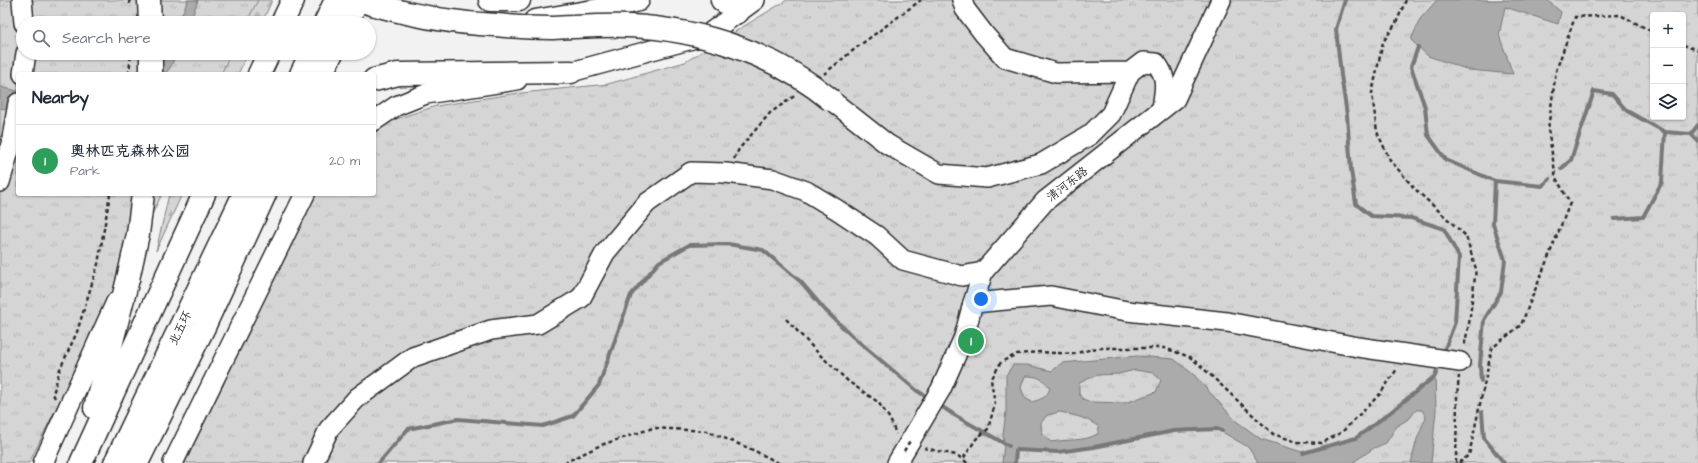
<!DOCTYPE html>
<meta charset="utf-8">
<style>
:root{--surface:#fff;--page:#f6f6f7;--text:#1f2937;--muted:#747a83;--line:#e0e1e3;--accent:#2b2b2b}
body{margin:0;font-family:"Architects Daughter","LXGW WenKai TC",sans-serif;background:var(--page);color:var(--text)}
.controls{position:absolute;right:12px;top:12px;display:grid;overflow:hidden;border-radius:4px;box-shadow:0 1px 3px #0004}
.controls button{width:36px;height:36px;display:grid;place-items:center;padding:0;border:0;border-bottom:1px solid var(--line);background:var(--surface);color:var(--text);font:20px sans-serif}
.you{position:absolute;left:981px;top:299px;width:14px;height:14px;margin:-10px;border:3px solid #fff;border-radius:50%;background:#1a73e8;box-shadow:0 0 0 6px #1a73e833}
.badge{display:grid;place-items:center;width:26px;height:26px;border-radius:50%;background:var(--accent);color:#fff;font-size:13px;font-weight:700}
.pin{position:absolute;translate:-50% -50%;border:2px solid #fff;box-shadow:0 1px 4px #0006}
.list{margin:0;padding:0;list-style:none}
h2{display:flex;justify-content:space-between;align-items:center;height:52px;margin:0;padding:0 16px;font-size:17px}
h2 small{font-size:13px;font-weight:400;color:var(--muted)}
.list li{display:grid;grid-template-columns:26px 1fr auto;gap:12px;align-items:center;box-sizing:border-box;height:72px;padding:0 16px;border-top:1px solid var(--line)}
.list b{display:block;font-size:15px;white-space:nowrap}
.list p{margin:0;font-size:13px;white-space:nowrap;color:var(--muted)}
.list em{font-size:13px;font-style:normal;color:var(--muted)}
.icon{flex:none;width:22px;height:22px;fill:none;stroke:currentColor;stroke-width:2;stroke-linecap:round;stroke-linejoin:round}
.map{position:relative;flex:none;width:1698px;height:463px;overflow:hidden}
.search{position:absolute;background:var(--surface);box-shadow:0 1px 3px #0004;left:16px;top:16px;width:360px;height:44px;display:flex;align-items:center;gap:10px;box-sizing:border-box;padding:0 14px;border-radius:22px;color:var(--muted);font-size:15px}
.panel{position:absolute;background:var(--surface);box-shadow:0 1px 3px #0004;left:16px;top:72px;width:360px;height:124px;border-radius:4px}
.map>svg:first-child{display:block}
.forest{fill:url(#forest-firs);stroke:#808080}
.park{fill:url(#park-tufts);stroke:#808080;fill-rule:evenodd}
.water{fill:#ababab;stroke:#787878;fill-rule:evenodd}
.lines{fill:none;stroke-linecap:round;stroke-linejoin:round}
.stream{stroke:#787878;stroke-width:4}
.minor-casing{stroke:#2b2b2b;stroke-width:22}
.major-casing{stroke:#2b2b2b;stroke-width:25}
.highway-casing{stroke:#2b2b2b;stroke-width:25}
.path{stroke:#2b2b2b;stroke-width:2.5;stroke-dasharray:4 3;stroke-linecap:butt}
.minor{stroke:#fff;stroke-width:19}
.major{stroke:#fff;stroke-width:22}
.highway{stroke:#fff;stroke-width:22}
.major-bridge-casing{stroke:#2b2b2b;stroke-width:25;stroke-linecap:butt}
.path-bridge{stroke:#2b2b2b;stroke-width:2.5;stroke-dasharray:4 3;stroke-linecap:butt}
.major-bridge{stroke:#fff;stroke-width:22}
.labels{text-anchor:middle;stroke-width:4;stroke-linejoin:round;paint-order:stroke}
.street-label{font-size:12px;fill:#2b2b2b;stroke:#fff}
</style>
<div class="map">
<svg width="1698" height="463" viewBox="0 0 1698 463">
<defs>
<pattern id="forest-firs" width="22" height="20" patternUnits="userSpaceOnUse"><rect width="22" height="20" fill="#d5d5d5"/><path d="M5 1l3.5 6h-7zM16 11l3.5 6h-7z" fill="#b7b7b7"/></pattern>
<pattern id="park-tufts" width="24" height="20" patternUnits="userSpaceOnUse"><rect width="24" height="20" fill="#d5d5d5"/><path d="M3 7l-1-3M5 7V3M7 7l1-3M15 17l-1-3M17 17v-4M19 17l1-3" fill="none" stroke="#b7b7b7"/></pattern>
</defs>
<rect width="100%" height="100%" fill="#f2f2f2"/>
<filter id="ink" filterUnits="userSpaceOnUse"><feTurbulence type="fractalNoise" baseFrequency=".025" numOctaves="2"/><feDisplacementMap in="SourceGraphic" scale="8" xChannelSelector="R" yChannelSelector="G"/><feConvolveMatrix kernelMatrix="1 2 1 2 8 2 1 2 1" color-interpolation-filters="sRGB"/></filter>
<g filter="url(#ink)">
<g class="forest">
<polygon points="213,0 272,0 262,23 203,23"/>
<polygon points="191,53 248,53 238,74 180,74"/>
<polygon points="169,194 182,194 156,251"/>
</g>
<g class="park">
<polygon points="0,0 258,0 246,23 23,23 23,53 231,53 221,74 18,74 18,194 162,194 29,463 0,463"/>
<path d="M787 0H1698V463H185L303 218 317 194H374V133L390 121 436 106 512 94 608 84 685 62ZM1653 15H1683V117H1653Z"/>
</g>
<g class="water">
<polygon points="188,0 198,0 190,23 178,23"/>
<polygon points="1437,0 1547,0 1561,12 1558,24 1505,7 1499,35 1513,74 1469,70 1428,56 1411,40 1420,19"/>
<polygon points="162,53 177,53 170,68 165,74 145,74"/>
<polygon points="0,87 18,91 18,111 0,108"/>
<path d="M1137 356 1174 359 1194 375 1236 421 1261 439 1305 453 1356 438 1392 411 1435 376 1436 410 1431 463H1411L1417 439 1426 417 1422 410H1416L1410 418 1397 426 1386 443 1374 448 1352 463H1258L1248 447 1217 429 1174 431 1094 447 1058 452 1016 450 1015 463H1002L1004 444 1003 435 1006 412V375L1013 365H1027L1052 371 1062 363ZM1135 370 1153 373 1161 380 1156 392 1125 403 1091 402 1083 399 1079 394V383L1097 375 1118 374ZM1025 376C1037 376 1043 378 1050 388 1047 398 1041 399 1032 402L1025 398 1021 388ZM1060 412C1074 415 1087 418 1099 427L1098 434C1083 442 1067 439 1051 442L1042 434 1041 423 1047 415Z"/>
</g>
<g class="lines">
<g class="stream">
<polyline points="1345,0 1336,29 1341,75 1347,115 1351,170 1356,204 1371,216 1411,218 1444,229 1459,257 1455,322 1443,354"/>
<polyline points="1418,47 1411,67 1425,107 1428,135 1446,160 1495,181 1493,224 1505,260 1501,292 1484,320 1480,365 1481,381"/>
<polyline points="1691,134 1698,141"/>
<polyline points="1561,169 1571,160 1594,91 1612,94 1627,111 1665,132 1691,134 1698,125"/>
<polyline points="1495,181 1542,186 1550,179"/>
<polyline points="1614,219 1643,217 1662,182 1665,132"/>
<polyline points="938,404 956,416 1009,446"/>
<polyline points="1482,412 1484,438 1504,463"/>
<polyline points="1303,453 1356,438 1392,411 1435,376 1439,365"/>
<polyline points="379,463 408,429 458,419 543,426 573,416 599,385 631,295 659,262 689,245 728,244 763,250 801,282 825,310 852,336 916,390 930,399"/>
<polyline points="1015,463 1016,450 1058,452 1094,447 1174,431 1217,429 1222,431"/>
</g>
<g class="minor-casing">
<g id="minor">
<polyline points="22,0 24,23"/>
<path d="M962 0 965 9 984 34 1005 58 1056 73 1130 72 1143 62 1156 63C1169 79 1164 90 1162 109"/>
<polyline points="23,74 26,53"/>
<polyline points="557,74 571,72 707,35 755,0"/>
<polyline points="831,100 887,144 939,174 987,178 1041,164 1090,135 1111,114 1130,72"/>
<polyline points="374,121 396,106 426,94 517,80"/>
<polyline points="0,182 11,144 18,103"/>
<polyline points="973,303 1051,296 1127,311 1227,322 1358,347 1460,362"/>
<polyline points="43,463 116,302"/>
<polyline points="173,463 305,194"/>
<polyline points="313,463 329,429 357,398 413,357 491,330 538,324 581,298 605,253 647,203 691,172 726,173 773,179 806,191 836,209 877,236 903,260 962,276 983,272"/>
<polyline points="897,463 941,389 964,337 973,303 983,272 1045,201 1175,99 1221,0"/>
</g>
</g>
<g class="major-casing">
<g id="major">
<polyline points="149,0 150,23"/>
<path d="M359 0C403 14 449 23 496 25"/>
<polyline points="490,0 519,0"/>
<polyline points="722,0 738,12"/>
<polyline points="151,74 151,53"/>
<polyline points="128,279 138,234 143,194"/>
</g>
</g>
<g class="highway-casing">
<g id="highway">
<polyline points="535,21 599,10 638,0"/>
<polyline points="282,23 293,0"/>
<polyline points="325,23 336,0"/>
<polyline points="346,23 358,0"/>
<polyline points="259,74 269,53"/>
<polyline points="301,74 311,53"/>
<polyline points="321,74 332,53"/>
<polyline points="374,80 398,74 571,72"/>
<polyline points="95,408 128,279"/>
<polyline points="81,463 204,194"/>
<polyline points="115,463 244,194"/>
<polyline points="137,463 204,327 265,194"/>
</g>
</g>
<g class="path">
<polyline points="129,0 131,7"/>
<polyline points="1406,0 1396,23 1383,42 1372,93 1377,132 1390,160 1415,189 1466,236 1476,269 1469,324 1464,347"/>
<polyline points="1683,45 1698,50"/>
<polyline points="129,74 131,53"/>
<polyline points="824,74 856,48 921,0"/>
<polyline points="734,159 739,149 770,113 796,95"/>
<polyline points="786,319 820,355 849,382 878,402 890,419 896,434"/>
<polyline points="55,398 53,394 60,369 77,332 98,264 110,194"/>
<polyline points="924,448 956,455 963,459"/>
<polyline points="564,463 601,445 653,428 707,431 753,450 779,463"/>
<polyline points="967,463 963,459 976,439 988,429 995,404 991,380 1001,362 1017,354 1040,352 1073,354 1097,348 1164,348 1190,357 1202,367 1273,434 1297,442 1322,443 1342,432 1380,394 1397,369"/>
<polyline points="1456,463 1457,396 1459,376"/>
<polyline points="1459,463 1469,455 1492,348 1521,325 1570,203 1556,178 1548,129 1556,71 1575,17 1620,15 1653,32"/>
</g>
<use href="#minor" class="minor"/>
<use href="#major" class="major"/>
<use href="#highway" class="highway"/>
<g class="major-bridge-casing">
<path id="major-bridge" d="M496 25C515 27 534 28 553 28 579 27 604 25 629 26 702 29 775 54 831 100"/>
</g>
<polyline class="path-bridge" points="904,451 911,439"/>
<use href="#major-bridge" class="major-bridge"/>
</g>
</g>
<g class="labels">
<g class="street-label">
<text transform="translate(1067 184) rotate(-38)" y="4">清河东路</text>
<text transform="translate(180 328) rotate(-64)" y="4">北五环</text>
</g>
</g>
</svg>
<div class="controls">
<button>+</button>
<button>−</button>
<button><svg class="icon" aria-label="layers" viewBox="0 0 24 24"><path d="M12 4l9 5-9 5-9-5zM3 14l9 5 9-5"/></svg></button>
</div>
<div class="you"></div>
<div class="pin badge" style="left:971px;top:341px;background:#2e9e5b">1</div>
<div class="search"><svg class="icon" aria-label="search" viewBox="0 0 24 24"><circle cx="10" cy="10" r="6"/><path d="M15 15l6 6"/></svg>Search here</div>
<section class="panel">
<h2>Nearby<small></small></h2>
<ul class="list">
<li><span class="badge" style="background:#2e9e5b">1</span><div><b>奥林匹克森林公园</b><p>Park</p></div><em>20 m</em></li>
</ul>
</section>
</div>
